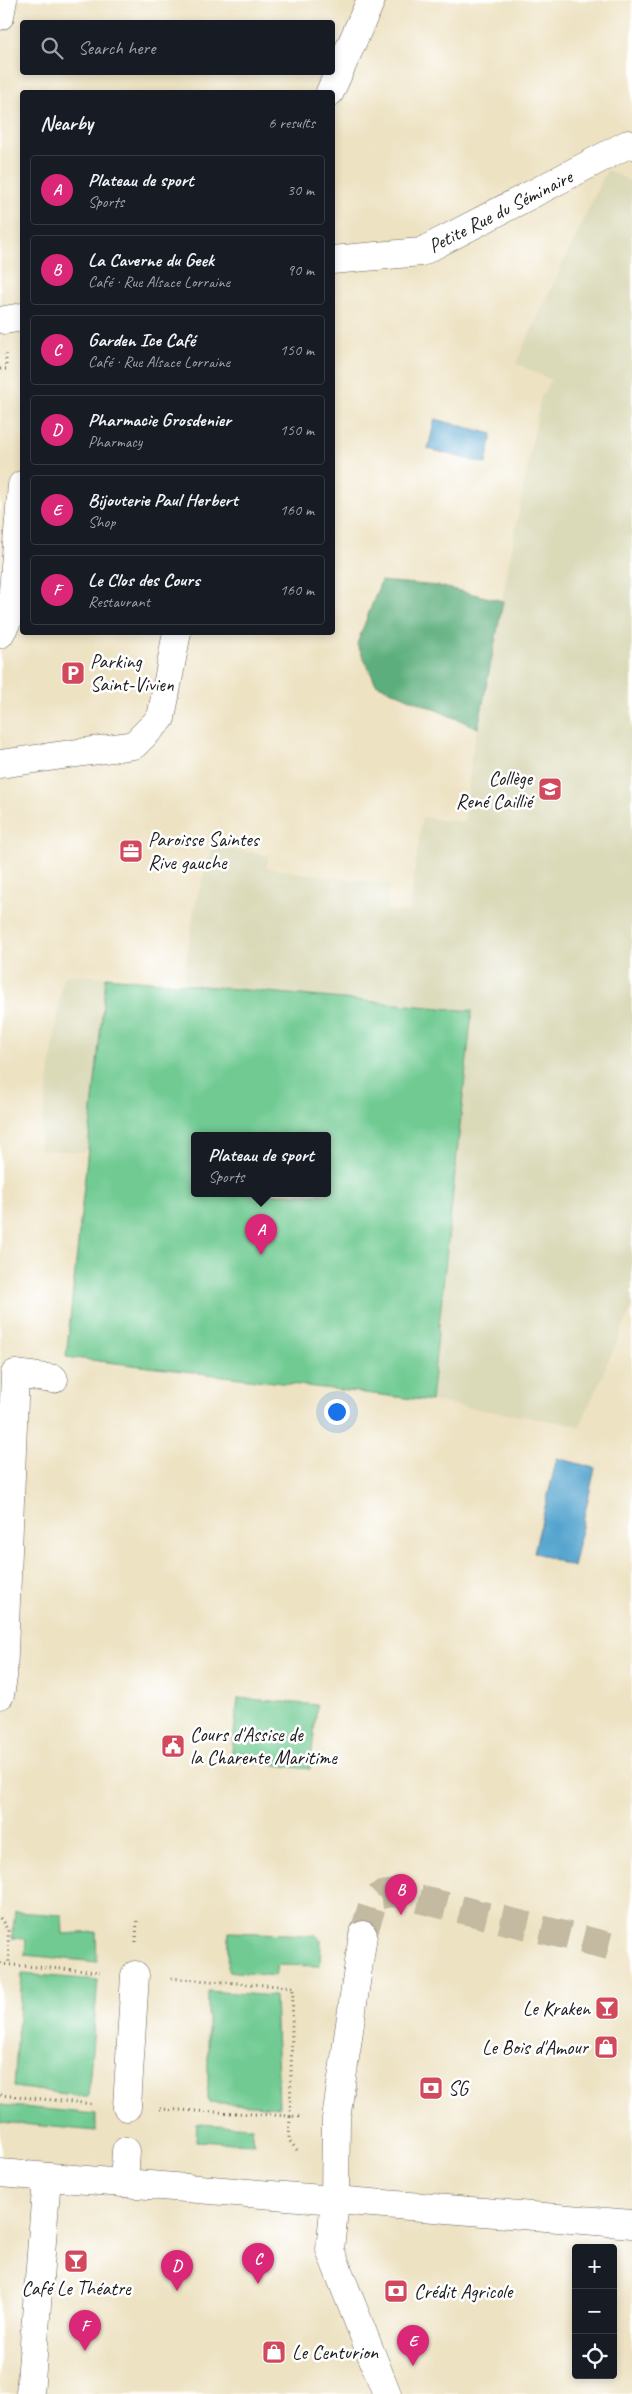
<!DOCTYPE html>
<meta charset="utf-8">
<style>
:root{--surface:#171b24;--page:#20242c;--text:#f1f3f6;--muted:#9ea1a6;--line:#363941;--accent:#db2777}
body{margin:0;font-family:Caveat,sans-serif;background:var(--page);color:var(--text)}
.controls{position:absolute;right:15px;bottom:15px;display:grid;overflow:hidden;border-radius:5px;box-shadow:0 2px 8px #0003}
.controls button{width:45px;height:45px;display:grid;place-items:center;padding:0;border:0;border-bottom:1px solid var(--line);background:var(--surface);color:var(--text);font:25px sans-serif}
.you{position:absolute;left:336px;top:1411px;width:18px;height:18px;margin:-12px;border:4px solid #fff;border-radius:50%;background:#1a73e8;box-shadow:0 0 0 8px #1a73e833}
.badge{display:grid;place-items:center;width:32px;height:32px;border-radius:50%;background:var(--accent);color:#fff;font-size:16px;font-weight:700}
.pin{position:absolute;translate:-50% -41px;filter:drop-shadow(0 1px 2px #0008)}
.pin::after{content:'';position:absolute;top:26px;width:18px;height:15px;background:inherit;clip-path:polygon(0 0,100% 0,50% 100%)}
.popup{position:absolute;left:191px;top:1132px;width:140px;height:65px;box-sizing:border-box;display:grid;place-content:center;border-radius:5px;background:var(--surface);filter:drop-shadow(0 1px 4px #0005);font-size:16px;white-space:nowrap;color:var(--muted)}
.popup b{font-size:19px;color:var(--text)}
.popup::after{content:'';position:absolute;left:50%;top:100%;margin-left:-10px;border:10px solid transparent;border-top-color:var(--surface)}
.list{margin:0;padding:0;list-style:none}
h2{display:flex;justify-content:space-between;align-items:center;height:65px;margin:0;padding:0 20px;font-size:21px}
h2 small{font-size:16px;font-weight:400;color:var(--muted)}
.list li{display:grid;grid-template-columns:32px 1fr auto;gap:15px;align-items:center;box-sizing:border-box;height:70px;margin:0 10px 10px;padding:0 10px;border:1px solid var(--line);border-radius:5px}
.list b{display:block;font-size:19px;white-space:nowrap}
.list p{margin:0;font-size:16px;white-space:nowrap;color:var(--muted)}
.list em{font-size:16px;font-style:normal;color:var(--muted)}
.icon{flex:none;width:28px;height:28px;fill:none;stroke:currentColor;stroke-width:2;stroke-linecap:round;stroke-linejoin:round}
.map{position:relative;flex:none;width:632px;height:2394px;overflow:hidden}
.search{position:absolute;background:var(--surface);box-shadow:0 2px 8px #0003;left:20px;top:20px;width:315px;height:55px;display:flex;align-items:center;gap:12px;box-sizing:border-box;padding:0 18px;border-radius:5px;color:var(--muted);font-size:19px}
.panel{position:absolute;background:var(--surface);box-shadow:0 2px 8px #0003;left:20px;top:90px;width:315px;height:545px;border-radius:5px}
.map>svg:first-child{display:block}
.built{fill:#dad9b8;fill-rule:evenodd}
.green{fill:#70ca92;stroke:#467357;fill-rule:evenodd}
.forest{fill:#5cae7c;stroke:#3c654c}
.water{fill:#55a4cf;stroke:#386076}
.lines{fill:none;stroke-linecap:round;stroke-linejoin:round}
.minor-tunnel{stroke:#c3baa1;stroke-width:28;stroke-dasharray:28 14;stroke-linecap:butt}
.minor-casing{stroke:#656156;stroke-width:29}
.major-casing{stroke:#656156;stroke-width:29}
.path{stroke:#656156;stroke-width:3;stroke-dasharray:1 4;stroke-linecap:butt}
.minor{stroke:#fff;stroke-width:28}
.major{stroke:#fff;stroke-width:28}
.labels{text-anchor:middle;stroke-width:5;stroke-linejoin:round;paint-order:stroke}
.street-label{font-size:20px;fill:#1c1c1c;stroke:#fff}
.poi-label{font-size:20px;fill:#1c1c1c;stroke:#fff;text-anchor:start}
</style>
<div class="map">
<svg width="632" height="2394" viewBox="0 0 632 2394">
<rect width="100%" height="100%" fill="#fff"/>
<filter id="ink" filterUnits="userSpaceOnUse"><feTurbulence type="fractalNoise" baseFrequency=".02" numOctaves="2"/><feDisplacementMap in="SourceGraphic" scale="10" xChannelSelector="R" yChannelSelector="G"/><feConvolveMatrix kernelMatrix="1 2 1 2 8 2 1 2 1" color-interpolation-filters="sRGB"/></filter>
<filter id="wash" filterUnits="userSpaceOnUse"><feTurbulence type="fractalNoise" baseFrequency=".0096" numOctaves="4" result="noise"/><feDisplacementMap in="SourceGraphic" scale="20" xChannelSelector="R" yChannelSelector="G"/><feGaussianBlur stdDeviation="1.12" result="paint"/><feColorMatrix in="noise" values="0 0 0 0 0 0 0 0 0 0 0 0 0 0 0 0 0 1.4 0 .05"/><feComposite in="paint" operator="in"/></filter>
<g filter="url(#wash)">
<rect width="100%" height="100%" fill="#ede2c2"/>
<path class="built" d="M607 170 632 182V1307L580 1426 431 1401 66 1357 87 1152 39 1150 63 977 68 975 106 977 183 984 195 904 213 847 269 855 266 868 389 885 386 910 409 912 422 817 465 823 471 761 541 397 551 380 516 363ZM195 1136H327V1194H195Z"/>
<g class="green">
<path d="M106 977 472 1011 431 1401 66 1357ZM327 1136V1194H195V1136Z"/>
<polygon points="238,1698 317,1705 310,1769 231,1760"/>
<polygon points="15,1912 62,1915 63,1934 96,1932 97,1962 25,1955 26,1939 12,1938"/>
<polygon points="229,1932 316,1935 321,1941 320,1966 277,1965 275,1976 228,1971"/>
<polygon points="22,1974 98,1980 88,2097 14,2087"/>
<polygon points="208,1991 275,1996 279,2107 208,2102"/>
<polygon points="0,2105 96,2114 96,2131 0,2122"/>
<polygon points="197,2124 252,2127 254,2144 196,2141"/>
</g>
<polygon class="forest" points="381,581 438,586 503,601 478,728 376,684 357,644"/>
<g class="water">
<polygon points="435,419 492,434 486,464 428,449"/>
<polygon points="557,1458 595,1468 573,1567 534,1552"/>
</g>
</g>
<g filter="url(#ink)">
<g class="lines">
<polyline class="minor-tunnel" points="363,1935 373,1903 381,1895 394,1893 609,1946"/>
<g class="minor-casing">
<g id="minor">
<polyline points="0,16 3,0"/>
<polyline points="330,92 371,0"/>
<polyline points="332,260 421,252 628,144 632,145"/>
<polyline points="5,320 22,317"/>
<polyline points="0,634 11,614 22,485"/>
<polyline points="0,764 134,745 161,718 177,632"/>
<polyline points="0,1695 3,1677 15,1374 54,1379"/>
<polyline points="363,1935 336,2119 335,2200 330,2250 387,2394"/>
<polyline points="127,2107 135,1975"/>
<polyline points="124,2183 126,2151"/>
<polyline points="30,2394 47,2177"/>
</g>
</g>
<g class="major-casing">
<polyline id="major" points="0,2173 632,2224"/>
</g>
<g class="path">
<polyline points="0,369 6,369 6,353"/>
<polyline points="0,1918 8,1930 9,1965"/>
<polyline points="136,1942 137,1917"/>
<polyline points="0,1964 100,1972"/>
<polyline points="0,2095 94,2104"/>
<polyline points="160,2109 290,2116 293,1987 168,1978"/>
<polyline points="297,2150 289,2140 290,2116 303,2117"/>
</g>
<use href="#minor" class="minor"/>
<use href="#major" class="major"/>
</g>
</g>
<defs>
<g id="parking-square" transform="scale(1.25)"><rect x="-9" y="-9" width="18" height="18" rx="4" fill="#d1495b" stroke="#fff"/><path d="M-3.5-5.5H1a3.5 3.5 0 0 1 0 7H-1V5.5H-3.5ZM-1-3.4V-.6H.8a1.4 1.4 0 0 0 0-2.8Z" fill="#fff"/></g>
<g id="school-square" transform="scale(1.25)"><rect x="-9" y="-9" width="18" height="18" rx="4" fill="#d1495b" stroke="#fff"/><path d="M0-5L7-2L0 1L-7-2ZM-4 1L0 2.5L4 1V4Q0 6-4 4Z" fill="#fff"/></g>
<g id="office-square" transform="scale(1.25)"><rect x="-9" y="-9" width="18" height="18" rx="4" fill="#d1495b" stroke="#fff"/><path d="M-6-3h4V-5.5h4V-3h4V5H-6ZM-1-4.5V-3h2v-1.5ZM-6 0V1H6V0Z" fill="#fff"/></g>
<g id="civic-square" transform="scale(1.25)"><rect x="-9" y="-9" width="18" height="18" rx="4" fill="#d1495b" stroke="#fff"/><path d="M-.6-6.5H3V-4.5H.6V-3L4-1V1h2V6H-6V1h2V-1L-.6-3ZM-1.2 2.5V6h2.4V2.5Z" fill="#fff"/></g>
<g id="bar-square" transform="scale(1.25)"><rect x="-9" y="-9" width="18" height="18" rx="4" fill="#d1495b" stroke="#fff"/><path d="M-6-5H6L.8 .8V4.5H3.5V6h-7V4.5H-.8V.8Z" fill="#fff"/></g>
<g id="shop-square" transform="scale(1.25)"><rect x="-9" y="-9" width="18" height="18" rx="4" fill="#d1495b" stroke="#fff"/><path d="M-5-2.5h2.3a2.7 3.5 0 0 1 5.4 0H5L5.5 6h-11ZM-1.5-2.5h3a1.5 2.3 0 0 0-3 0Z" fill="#fff"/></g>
<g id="bank-square" transform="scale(1.25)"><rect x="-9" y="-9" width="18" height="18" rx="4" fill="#d1495b" stroke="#fff"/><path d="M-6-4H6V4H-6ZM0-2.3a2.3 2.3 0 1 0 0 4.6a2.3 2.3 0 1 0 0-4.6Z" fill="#fff"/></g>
</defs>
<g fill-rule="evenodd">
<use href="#parking-square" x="73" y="673"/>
<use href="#school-square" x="550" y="789"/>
<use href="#office-square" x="131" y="851"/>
<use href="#civic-square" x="173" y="1746"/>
<use href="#bar-square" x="607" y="2008"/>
<use href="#shop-square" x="606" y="2047"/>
<use href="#bank-square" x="431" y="2088"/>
<use href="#bar-square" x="76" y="2261"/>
<use href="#bank-square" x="396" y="2291"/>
<use href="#shop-square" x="274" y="2352"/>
</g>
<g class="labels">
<g class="street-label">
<text transform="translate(500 211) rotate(-27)" y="7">Petite Rue du Séminaire</text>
</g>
<g class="poi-label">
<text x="90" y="668">Parking<tspan x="90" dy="23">Saint-Vivien</tspan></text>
<text x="532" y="785" text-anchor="end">Collège<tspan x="532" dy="23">René Caillié</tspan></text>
<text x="148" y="846">Paroisse Saintes<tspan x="148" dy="23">Rive gauche</tspan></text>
<text x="190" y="1741">Cours d'Assise de<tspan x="190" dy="23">la Charente Maritime</tspan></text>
<text x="590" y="2015" text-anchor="end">Le Kraken</text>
<text x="588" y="2054" text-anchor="end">Le Bois d'Amour</text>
<text x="448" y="2095">SG</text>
<text x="76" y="2295" text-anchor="middle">Café Le Théatre</text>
<text x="414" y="2298">Crédit Agricole</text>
<text x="292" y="2359">Le Centurion</text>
</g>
</g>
</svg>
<div class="controls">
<button>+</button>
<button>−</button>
<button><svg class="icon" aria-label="locate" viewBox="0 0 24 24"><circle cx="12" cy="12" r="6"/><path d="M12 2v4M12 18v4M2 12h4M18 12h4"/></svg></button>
</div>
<div class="you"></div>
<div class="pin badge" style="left:261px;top:1255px">A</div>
<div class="popup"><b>Plateau de sport</b>Sports</div>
<div class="pin badge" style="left:401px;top:1915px">B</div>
<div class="pin badge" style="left:258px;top:2284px">C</div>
<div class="pin badge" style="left:177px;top:2291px">D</div>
<div class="pin badge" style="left:413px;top:2366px">E</div>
<div class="pin badge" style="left:85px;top:2351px">F</div>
<div class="search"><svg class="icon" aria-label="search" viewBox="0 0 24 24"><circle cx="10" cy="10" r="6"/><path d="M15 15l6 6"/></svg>Search here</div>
<section class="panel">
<h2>Nearby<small>6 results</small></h2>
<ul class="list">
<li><span class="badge">A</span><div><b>Plateau de sport</b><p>Sports</p></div><em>30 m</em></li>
<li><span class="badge">B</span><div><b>La Caverne du Geek</b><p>Café · Rue Alsace Lorraine</p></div><em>90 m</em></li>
<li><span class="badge">C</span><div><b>Garden Ice Café</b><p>Café · Rue Alsace Lorraine</p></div><em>150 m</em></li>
<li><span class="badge">D</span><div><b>Pharmacie Grosdenier</b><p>Pharmacy</p></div><em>150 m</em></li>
<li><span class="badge">E</span><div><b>Bijouterie Paul Herbert</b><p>Shop</p></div><em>160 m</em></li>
<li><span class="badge">F</span><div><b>Le Clos des Cours</b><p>Restaurant</p></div><em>160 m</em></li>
</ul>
</section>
</div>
